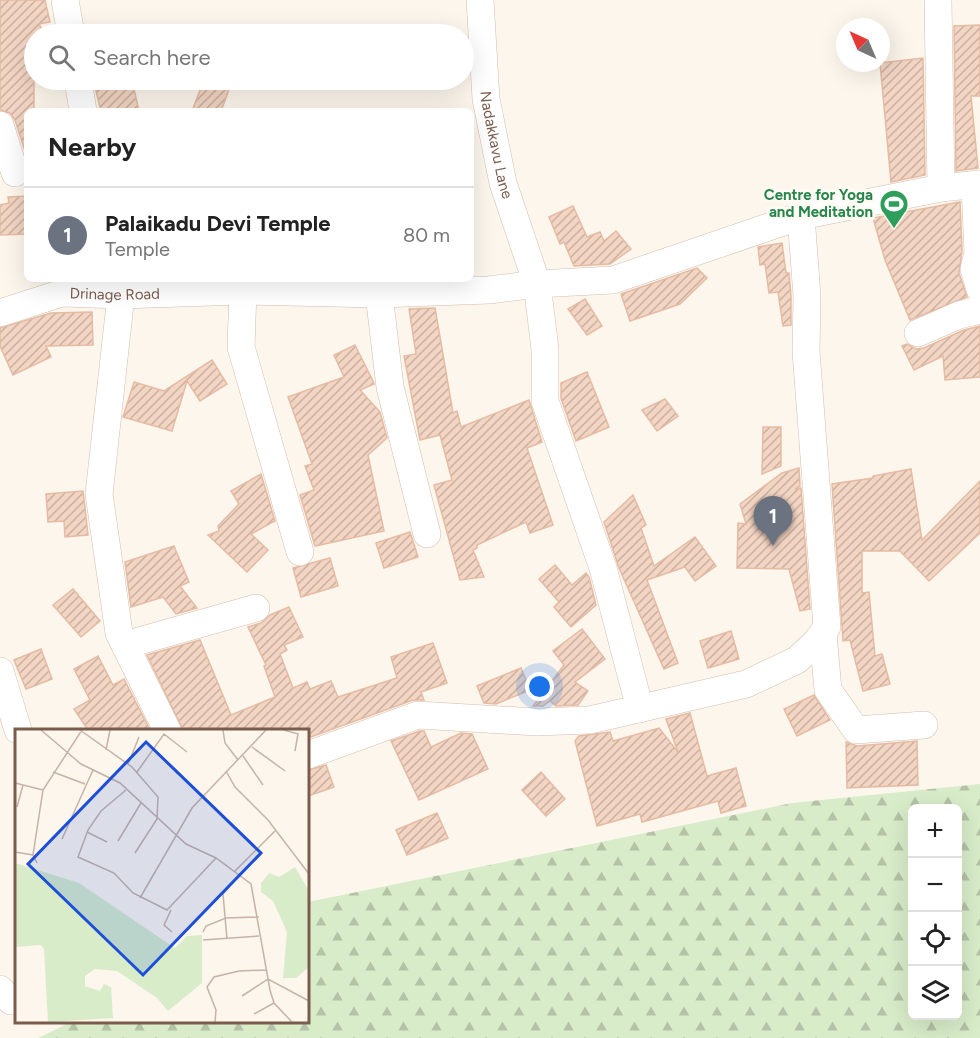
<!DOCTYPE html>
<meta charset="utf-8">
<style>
:root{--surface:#fff;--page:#f6f6f6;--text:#222;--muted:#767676;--line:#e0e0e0;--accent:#0b8043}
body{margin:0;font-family:Figtree,sans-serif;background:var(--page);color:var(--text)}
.controls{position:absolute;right:18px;bottom:18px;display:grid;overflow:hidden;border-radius:9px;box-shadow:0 6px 24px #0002}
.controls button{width:54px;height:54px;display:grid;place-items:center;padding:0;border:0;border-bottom:2px solid var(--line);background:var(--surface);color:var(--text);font:30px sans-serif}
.compass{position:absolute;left:836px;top:18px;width:54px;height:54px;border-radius:50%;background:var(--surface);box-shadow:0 6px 24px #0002;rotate:316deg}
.you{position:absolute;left:540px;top:687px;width:21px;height:21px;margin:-15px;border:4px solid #fff;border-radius:50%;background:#1a73e8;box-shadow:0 0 0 9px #1a73e833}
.badge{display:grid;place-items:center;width:39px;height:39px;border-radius:50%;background:var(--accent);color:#fff;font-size:20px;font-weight:700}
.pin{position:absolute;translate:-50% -50px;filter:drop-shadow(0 2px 3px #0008)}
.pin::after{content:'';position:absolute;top:32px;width:21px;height:18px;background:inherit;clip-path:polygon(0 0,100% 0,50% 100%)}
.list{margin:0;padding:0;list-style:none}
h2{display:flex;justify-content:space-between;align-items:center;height:78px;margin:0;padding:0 24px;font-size:26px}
h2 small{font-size:20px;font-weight:400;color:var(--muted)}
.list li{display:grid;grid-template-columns:39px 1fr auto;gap:18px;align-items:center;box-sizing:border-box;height:96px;padding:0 24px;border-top:2px solid var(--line)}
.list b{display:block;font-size:22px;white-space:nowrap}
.list p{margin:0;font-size:20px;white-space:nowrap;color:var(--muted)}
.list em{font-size:20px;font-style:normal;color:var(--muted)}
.icon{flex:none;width:33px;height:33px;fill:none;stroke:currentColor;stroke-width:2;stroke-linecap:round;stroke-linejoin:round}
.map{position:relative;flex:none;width:980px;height:1038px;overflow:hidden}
.search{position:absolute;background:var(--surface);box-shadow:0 6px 24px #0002;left:24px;top:24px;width:450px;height:66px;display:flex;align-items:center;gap:15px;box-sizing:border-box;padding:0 21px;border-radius:33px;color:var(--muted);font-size:22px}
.panel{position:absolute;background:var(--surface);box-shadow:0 6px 24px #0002;left:24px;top:108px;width:450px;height:174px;border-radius:9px}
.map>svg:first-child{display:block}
.forest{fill:url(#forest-firs);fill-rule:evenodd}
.building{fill:url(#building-hatch);stroke:#e6bba3;stroke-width:1.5}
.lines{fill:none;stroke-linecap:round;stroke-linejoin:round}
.street-casing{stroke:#d1beb0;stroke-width:28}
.street{stroke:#fff;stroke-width:27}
.labels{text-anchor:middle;stroke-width:6;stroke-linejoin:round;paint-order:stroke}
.street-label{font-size:15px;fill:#7a5c4d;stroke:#fffaf3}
.leisure-label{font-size:15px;font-weight:bold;fill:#27864d;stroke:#fffaf3;text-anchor:end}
.inset-road{fill:none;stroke:#c5b3a7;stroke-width:1.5}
.view{fill:#1d4ed8;fill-opacity:0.15;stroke:#1d4ed8;stroke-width:3}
.inset-edge{fill:none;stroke:#7a5c4d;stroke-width:3}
</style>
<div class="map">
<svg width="980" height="1038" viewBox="0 0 980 1038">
<defs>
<pattern id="forest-firs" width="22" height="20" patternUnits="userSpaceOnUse" patternTransform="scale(1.5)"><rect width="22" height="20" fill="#d8ecc9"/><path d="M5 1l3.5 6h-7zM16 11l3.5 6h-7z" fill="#b4c2a5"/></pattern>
<pattern id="building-hatch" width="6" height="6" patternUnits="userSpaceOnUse" patternTransform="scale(1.5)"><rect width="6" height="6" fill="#f3d5c3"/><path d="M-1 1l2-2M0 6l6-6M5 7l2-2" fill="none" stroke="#cab0a1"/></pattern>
</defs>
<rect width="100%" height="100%" fill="#fdf6ec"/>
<path class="forest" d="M980 784V1038H38L71 1022H308V902L792 803ZM912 808H958V1016H912Z"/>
<g class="building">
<polygon points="0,0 45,0 50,22 39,24 44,34 34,34 34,111 27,111 26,154 15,120 10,113 0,110"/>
<polygon points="980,25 980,96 971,96 978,168 956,171 954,26"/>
<polygon points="923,58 925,175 891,182 880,63"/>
<polygon points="124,80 132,80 139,111 101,111 95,87"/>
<polygon points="204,80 230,87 221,111 192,111"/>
<polygon points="27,196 27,234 0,235 0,205 9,203 8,197"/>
<polygon points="960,202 962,251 959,273 967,297 910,320 885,260 873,218"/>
<polygon points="573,206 587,237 600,232 604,241 616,231 631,249 610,264 574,266 564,242 560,244 549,217"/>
<polygon points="782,243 786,273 789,273 791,296 791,325 783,326 778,292 769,293 765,264 760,265 758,247"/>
<polygon points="697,268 707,278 680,304 630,321 621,294"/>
<polygon points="585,299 602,326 587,335 568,309"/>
<polygon points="435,308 453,413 457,411 461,427 529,400 542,442 527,448 553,525 530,533 526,522 477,545 477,548 473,550 484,577 460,580 434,485 452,480 440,435 420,440 404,356 416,354 409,309"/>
<polygon points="92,312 93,345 46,346 51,357 13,375 0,346 0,328 51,313"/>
<polygon points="980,326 980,377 945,380 943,356 914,370 902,346 907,344 916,349 924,348 964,330"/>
<polygon points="355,345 373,381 374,384 360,390 380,412 387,438 368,455 384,531 315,546 300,495 314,490 305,466 312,464 288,397 344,377 334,355"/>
<polygon points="212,360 227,384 200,401 187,381 172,431 123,417 134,382 164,391"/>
<polygon points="587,372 609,427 576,441 561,398 561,383"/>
<polygon points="665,399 678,416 657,431 642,410"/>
<polygon points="763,427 781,427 781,466 762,474"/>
<polygon points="799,468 800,486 795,489 801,488 810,609 800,611 789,569 737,568 738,523 746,524 740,504 782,473"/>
<polygon points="911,469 922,540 980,481 980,533 929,581 900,551 862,551 862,593 869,592 875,656 882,654 890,684 863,691 850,640 843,641 832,484 873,478 873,476"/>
<polygon points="261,474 275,521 251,534 268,550 247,572 208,535 219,531 218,526 239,504 231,491"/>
<polygon points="83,491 88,535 65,537 64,521 48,522 46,494"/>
<polygon points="633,495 646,525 641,528 654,566 695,537 716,566 695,581 685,567 647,580 678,663 664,669 619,568 604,522"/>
<polygon points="410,532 418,557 384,568 376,543"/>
<polygon points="174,546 189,582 180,586 197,608 176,614 163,597 131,607 125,562"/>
<polygon points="330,558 338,586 301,597 293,568"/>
<polygon points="555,565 572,585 586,573 589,577 596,605 571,627 554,607 559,602 539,579"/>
<polygon points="73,589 100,621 81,637 53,605"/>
<polygon points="289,607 303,637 284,645 287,650 280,654 293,688 307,682 310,689 331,681 338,697 397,678 391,657 433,643 447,683 421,692 424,700 413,700 308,738 308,730 183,730 147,655 200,640 231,715 275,697 264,666 266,665 248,627 261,623 270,615"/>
<polygon points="582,629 605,659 575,682 588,691 578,705 556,706 550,701 543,706 533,706 564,665 553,651"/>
<polygon points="731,631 739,659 708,668 700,641"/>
<polygon points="41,649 52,679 26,689 14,660"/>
<polygon points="98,656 113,685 124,679 150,730 88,730 74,709 90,700 74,669"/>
<polygon points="521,668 530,690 496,704 484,703 477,686"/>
<polygon points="814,695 830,720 797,736 784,709"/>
<polygon points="690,713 707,776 736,768 746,806 721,813 718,801 642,822 640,814 597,826 575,741 579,736 610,732 613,741 659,728 678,752 666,719"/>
<polygon points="420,731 424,731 431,747 461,733 472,734 488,769 419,800 391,741"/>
<polygon points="917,741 918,785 847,788 846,742 857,746"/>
<polygon points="326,765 334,787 308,796 308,770"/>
<polygon points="541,772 565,799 546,816 522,790"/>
<polygon points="437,813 448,838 407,855 396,830"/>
</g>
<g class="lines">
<g class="street-casing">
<g id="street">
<polyline points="65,0 71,34"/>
<path id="s1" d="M480 0 486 99 503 183 537 284 545 349V401L603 568 640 709"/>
<polyline points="938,0 941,188"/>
<polyline points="78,80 83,111"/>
<polyline points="0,125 15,173"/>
<polyline points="975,185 978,253 974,269 980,289"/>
<polyline points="368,281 379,294 390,387 427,534"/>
<polyline points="243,291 241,347 300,552"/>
<polyline points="121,295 99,494 119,633 167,730"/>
<path id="s2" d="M0 313 62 293 121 295 243 291 379 294 489 290 537 284 613 280 801 216 941 188 980 184"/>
<polyline points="918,333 959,315 980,310"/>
<polyline points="823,634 828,690 856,730 924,725"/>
<polyline points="125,645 256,608"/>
<polyline points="0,671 18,730"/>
<polyline points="308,755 418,715 537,722 590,720 746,684 797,660 816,642 827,627 806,351 807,296 801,216"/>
<polyline points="0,989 11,1001 16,999"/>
</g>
</g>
<use href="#street" class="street"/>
</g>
<defs>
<g id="stadium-pin" transform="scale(1.5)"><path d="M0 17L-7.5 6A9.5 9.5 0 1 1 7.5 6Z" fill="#2e9e5b" stroke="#fffaf3"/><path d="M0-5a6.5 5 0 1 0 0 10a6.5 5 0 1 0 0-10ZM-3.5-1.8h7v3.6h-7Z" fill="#fff"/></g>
</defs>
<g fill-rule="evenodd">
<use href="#stadium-pin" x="894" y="204"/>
</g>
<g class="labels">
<g class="street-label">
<text dy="5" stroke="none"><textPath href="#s1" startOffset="146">Nadakkavu Lane</textPath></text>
<text dy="5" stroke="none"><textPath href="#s2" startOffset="118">Drinage Road</textPath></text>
</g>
<g class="leisure-label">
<text x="873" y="200">Centre for Yoga<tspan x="873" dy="17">and Meditation</tspan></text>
</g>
</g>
<g transform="translate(15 729)">
<rect width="294" height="294" fill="#fdf6ec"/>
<path d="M0 134 64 154 160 219 172 207 187 206V254L153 282 142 269 102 242 80 240 70 247V257L85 262 89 255 96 258 98 289 33 293 29 220 26 216 0 218ZM280 138 294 162V238L281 249H268L272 203 258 172 246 163V154L254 144 264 148Z" fill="#d8ecc9"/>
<path class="inset-road" d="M26 1 66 35 105 54 171 115 201 129 236 155 255 261 259 274 277 293M65 1 117 38 143 68 142 90 120 124M208 1 210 14 223 31M269 1 283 5 280 22M237 18 270 42M91 21 95 1M228 27 248 56M113 35 124 8M211 42 220 58 253 91 294 145M38 43 70 55M122 43 149 5 172 23M0 54 28 61M111 61 86 82 73 101 63 128 99 144 118 164 152 181 201 129M2 78 8 56M72 103 92 113M47 110 78 41M103 112 126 74M0 123 18 126M22 134 18 126 28 61 67 1M220 142 260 102M125 169 177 79 251 1M156 181 149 196 157 203M188 203 191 197 211 189 244 188M212 210 208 165 225 145M188 211 244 207M227 267 253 250 294 272M239 285 259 274M200 293 201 281 192 258 199 248 224 242 251 241"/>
<path class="view" d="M131 13 246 124 128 246 13 135Z"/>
<rect width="294" height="294" class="inset-edge"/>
</g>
</svg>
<div class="controls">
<button>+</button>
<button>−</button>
<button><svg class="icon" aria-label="locate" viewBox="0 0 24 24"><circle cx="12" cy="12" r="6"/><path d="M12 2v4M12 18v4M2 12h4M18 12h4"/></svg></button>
<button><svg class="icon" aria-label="layers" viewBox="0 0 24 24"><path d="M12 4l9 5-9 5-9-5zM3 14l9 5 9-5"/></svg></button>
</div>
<svg class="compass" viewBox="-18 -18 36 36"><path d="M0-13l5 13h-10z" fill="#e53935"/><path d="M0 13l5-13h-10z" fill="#767676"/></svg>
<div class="you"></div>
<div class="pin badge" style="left:773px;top:546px;background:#6b7280">1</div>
<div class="search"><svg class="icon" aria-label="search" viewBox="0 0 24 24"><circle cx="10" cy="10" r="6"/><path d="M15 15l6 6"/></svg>Search here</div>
<section class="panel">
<h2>Nearby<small></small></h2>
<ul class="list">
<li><span class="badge" style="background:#6b7280">1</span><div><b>Palaikadu Devi Temple</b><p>Temple</p></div><em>80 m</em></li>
</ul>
</section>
</div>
